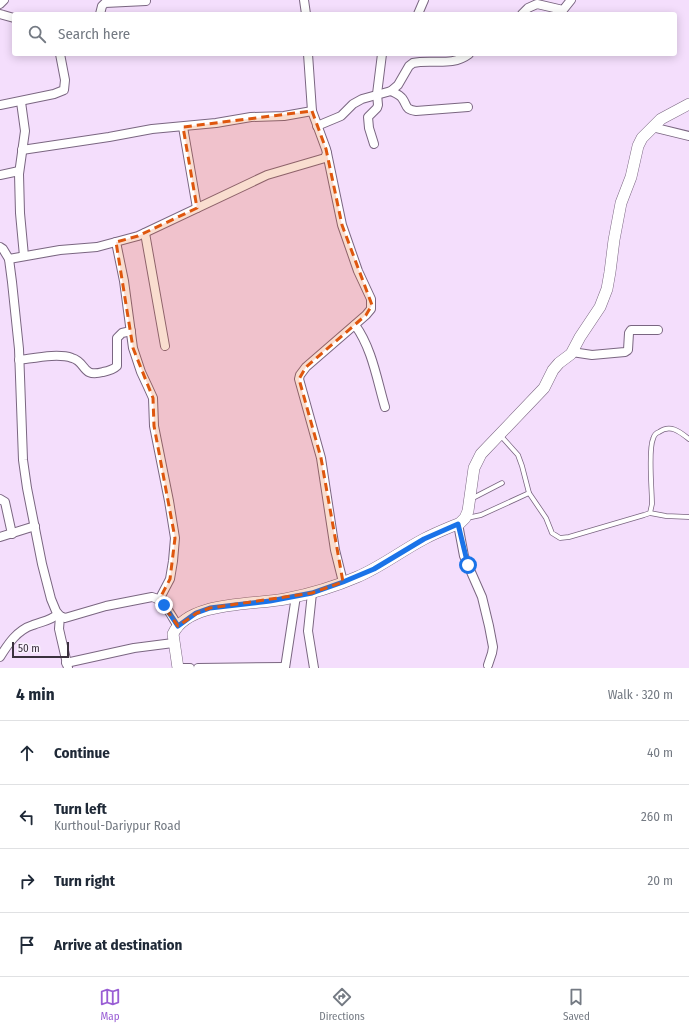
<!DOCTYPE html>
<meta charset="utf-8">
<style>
:root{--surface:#fff;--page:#f2f2f3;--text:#1f2937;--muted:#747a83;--line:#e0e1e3;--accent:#995dd4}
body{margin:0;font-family:"Fira Sans Condensed",sans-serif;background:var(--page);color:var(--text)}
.scale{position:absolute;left:12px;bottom:10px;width:57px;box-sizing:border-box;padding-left:4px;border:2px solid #3a313d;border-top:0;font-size:11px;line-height:14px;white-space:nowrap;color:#3a313d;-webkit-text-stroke:3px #f9f0fd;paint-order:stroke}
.stop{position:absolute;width:12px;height:12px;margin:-9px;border:3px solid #1a73e8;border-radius:50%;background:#fff}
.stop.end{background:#1a73e8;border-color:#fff;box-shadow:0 1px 4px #0008}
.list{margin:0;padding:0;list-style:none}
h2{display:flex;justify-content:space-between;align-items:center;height:52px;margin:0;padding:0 16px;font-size:17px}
h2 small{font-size:13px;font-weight:400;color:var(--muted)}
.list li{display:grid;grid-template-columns:26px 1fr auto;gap:12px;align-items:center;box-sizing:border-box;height:64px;padding:0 16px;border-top:1px solid var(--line)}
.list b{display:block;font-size:15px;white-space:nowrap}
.list p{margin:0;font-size:13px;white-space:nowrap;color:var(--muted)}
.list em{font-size:13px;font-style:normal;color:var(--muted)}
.icon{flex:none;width:22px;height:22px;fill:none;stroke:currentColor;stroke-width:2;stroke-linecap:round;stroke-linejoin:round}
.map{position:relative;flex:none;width:689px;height:668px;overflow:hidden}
.search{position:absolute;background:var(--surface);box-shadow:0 2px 10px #0003;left:12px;right:12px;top:12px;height:44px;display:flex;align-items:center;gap:10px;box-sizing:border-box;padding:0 14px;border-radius:4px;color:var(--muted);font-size:15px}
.sheet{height:308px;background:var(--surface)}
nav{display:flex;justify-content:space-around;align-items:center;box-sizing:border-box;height:56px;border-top:1px solid var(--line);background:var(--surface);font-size:11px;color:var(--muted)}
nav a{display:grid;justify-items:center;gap:2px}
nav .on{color:var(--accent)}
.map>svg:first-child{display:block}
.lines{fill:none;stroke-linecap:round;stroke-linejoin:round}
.lane-casing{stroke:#7a6681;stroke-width:5.5}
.street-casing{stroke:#7a6681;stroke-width:10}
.secondary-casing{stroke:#7a6681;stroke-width:12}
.lane{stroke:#fff;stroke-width:4}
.street{stroke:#fff;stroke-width:8}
.secondary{stroke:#fff;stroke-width:11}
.route{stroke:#1a73e8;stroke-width:5}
.marked{fill:#df570e;fill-opacity:0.2;stroke:#df570e;stroke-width:3;stroke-dasharray:8 5;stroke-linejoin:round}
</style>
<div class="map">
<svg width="689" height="668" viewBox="0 0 689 668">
<rect width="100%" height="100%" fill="#f4defc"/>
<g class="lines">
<g class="lane-casing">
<g id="lane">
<path d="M501 436 518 455 522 466 529 493 546 518 552 533 560 538 569 537 644 515 650 513 652 504C652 490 648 450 653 439 654 435 656 433 659 432 670 424 679 431 689 439"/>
<polyline points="471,499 502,483"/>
<polyline points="650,513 666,516 689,517"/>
<polyline points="467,518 481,515 529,493"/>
</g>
</g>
<g class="street-casing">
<g id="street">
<polyline points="304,0 306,14"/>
<polyline points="0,4 4,0"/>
<polyline points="0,14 14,18"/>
<polyline points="100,14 102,6 105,3 146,1"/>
<polyline points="418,14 424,0"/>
<polyline points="522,14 528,8 537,4 563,10 571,0"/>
<path d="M391 91C395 93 400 95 402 98 408 106 404 109 416 111L468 107"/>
<polyline points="21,102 25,131 19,174 20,213 24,256"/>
<polyline points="0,105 54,94 64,90 65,80 60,54"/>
<path d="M317 126 341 116 353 104 362 99 391 91 398 85 409 66 413 63C432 59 452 67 469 54"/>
<polyline points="183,127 197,208"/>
<polyline points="652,127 689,136"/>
<polyline points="374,144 369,128 368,117 377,108 378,105 377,94 382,54"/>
<polyline points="22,150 109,137 152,129 216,123 251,117 284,116 312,111"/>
<polyline points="327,153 342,225 358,271 371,299 371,309 366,315 306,367 300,375 299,379 321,458 335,550 343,582"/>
<polyline points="0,175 19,171"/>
<polyline points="145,233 165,346"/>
<polyline points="116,242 124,281 133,348 141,372 148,387 153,398 154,426 169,501 175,538 173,561 170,579 159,600"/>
<path d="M0 247 3 249 9 259 12 282 19 349 23 460 27 488 42 564 51 599 56 611 60 616 65 618 106 606 152 597C165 600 171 616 178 626"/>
<polyline points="9,259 60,250 97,247 138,236 267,175 325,158 327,153 326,149 312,111 308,54"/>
<path d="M355 325C372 348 377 380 385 407"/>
<polyline points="572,352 592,355 625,352 628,350 629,333 631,330 658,330"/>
<path d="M19 360C35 358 58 353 72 358 87 362 81 378 103 372 108 371 113 370 117 366V338L122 333 131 331"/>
<polyline points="0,499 5,502 12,534"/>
<polyline points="458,524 464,556 482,597 489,626 493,647 492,653 488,665"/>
<polyline points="0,537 35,526"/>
<polyline points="312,593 308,631 314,668"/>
<polyline points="60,616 59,629 68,668"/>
<path d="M0 657C8 644 17 630 33 625 43 621 50 621 58 614"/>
<polyline points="66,663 134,648 173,643"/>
<polyline points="178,668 190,668"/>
<polyline points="198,668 285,667"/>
<polyline points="285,668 296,596"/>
</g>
</g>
<g class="secondary-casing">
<path id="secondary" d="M178 668 173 634C188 601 253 605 285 599 310 594 334 587 357 577 381 567 401 551 424 539 435 533 448 528 460 523L465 518 468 511 474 468 481 454 544 388 553 370 559 363 571 354 580 337 600 307 607 289 610 272 614 240 621 203 631 177 638 146 642 138 661 119 689 104"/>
</g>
<use href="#lane" class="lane"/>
<use href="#street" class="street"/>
<use href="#secondary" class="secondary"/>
</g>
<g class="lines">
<polyline class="route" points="164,605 178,626 196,613 210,608 270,601 312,593 343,582 374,569 424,539 458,524 468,565"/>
</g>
<path class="marked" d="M312 111 326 149 342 225 372 305 366 315 306 367 299 379 321 458 343 582 312 593 210 608 197 613 178 626 159 600 170 579 175 538 154 426 153 398 133 348 116 242 138 236 197 208 183 127Z"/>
</svg>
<div class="scale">50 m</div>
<div class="stop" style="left:468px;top:565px"></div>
<div class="stop end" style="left:164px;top:605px"></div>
<div class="search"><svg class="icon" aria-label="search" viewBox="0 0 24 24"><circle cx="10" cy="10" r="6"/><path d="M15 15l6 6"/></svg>Search here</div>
</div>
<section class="sheet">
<h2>4 min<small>Walk · 320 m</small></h2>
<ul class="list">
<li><svg class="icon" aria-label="ahead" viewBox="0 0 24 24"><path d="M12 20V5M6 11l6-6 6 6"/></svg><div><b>Continue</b></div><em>40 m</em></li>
<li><svg class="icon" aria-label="left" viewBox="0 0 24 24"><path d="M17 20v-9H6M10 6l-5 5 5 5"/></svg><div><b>Turn left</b><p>Kurthoul-Dariypur Road</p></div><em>260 m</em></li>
<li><svg class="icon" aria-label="right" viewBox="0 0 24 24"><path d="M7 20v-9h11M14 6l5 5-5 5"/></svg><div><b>Turn right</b></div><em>20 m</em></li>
<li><svg class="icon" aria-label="arrive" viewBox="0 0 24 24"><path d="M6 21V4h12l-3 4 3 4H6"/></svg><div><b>Arrive at destination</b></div></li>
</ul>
</section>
<nav>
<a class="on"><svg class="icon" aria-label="map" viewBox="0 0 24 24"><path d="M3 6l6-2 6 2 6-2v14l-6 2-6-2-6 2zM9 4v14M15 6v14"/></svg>Map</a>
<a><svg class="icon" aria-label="directions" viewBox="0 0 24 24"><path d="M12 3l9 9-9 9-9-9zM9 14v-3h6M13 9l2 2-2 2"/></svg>Directions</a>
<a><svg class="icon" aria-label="saved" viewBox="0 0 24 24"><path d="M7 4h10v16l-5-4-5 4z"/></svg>Saved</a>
</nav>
